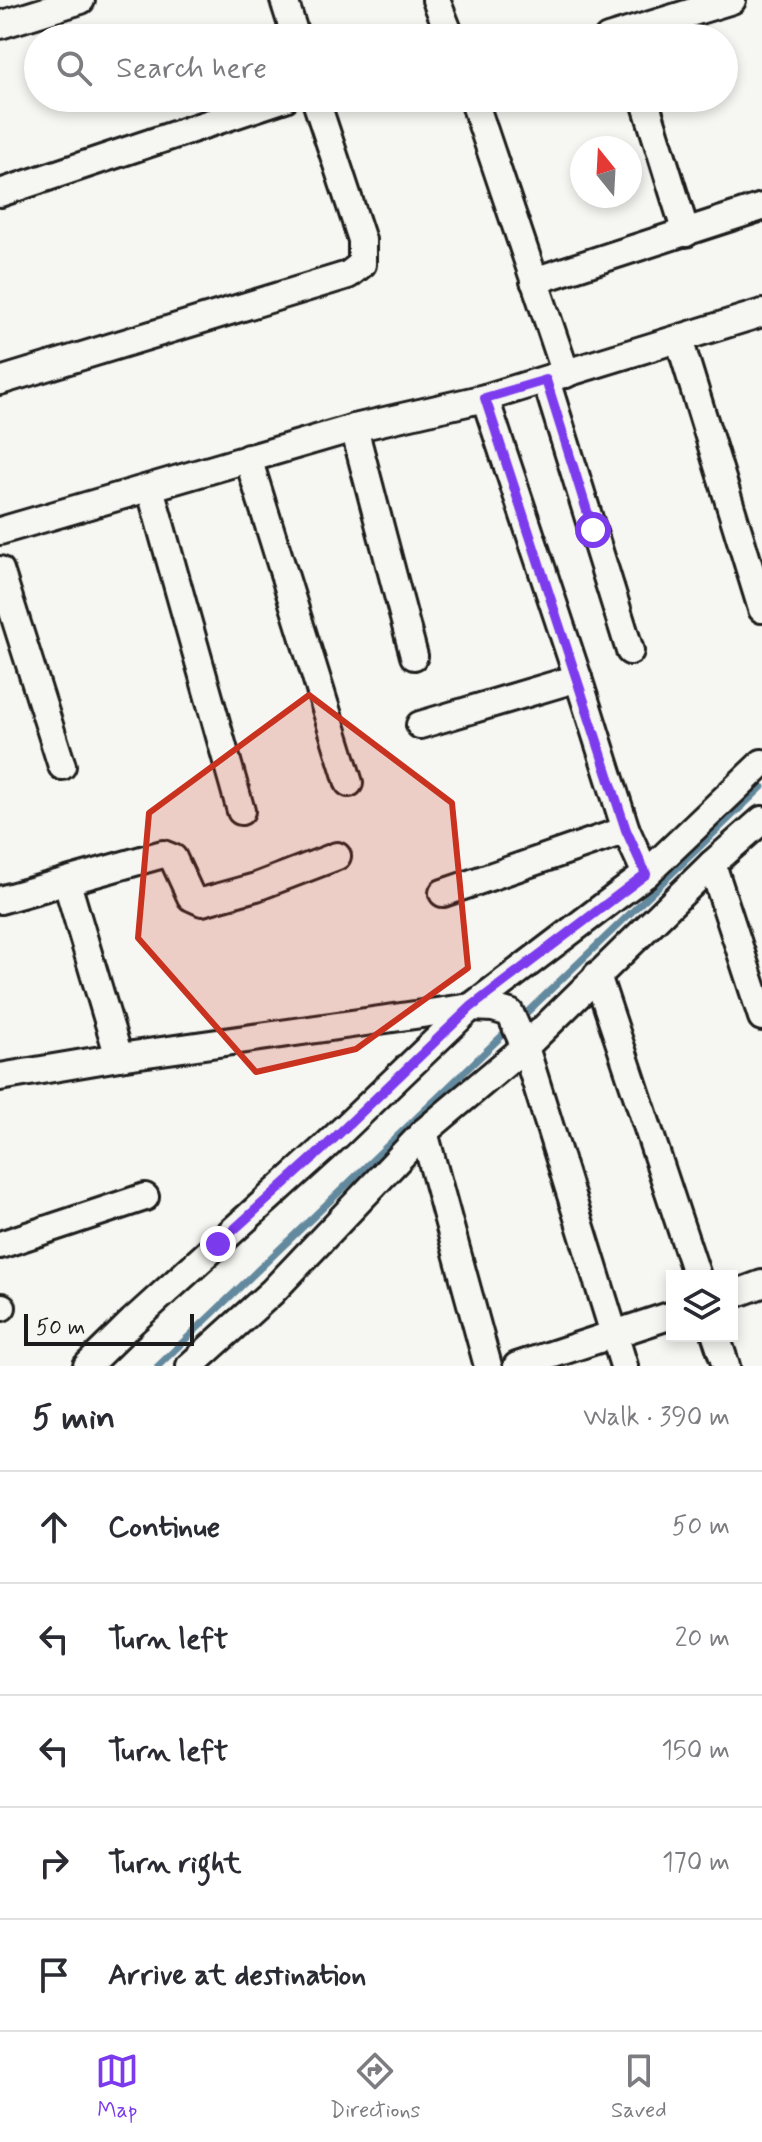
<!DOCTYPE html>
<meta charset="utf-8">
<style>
:root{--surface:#fff;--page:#f7f7f7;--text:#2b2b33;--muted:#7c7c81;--line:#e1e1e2;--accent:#7c3aed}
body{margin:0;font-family:Mynerve,sans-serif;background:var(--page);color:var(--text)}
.controls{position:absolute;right:24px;bottom:24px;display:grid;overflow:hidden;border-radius:0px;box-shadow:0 4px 12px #0003}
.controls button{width:72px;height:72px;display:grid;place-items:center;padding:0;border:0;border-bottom:2px solid var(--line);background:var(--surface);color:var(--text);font:40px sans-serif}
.compass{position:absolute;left:570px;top:136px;width:72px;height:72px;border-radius:50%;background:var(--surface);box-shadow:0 4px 12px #0003;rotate:342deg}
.scale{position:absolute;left:24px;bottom:20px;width:170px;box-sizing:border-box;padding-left:8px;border:4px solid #1c1c1c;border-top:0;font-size:22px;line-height:28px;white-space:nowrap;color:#1c1c1c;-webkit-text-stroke:6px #f6f6f2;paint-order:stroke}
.stop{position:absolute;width:24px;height:24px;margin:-18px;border:6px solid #7c3aed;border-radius:50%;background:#fff}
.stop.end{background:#7c3aed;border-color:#fff;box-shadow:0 2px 8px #0008}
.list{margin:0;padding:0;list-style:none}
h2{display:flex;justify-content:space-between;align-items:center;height:104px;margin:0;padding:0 32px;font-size:34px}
h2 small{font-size:26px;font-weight:400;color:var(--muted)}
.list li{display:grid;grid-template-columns:52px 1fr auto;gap:24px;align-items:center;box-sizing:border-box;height:112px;padding:0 32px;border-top:2px solid var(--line)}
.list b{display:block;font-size:30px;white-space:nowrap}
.list em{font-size:26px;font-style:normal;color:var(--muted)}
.icon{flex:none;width:44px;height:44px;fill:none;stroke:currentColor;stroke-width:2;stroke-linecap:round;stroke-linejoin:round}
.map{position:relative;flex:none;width:762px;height:1366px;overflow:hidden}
.search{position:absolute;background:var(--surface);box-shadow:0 4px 12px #0003;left:24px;right:24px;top:24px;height:88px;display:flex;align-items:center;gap:20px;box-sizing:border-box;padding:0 28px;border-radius:44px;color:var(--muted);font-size:30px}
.sheet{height:664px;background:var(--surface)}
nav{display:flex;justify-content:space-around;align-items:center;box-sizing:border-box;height:112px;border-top:2px solid var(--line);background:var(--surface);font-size:22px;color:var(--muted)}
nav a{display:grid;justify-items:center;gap:4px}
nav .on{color:var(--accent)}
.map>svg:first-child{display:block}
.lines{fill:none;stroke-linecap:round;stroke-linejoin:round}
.stream{stroke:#63899e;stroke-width:7}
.street-casing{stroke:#1c1c1c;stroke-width:32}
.street{stroke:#f6f6f2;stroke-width:26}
.route{stroke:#7c3aed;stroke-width:10}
.marked{fill:#c8321e;fill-opacity:0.2;stroke:#c8321e;stroke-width:6;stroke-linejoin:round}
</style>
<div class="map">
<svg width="762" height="1366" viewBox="0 0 762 1366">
<rect width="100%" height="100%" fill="#f6f6f2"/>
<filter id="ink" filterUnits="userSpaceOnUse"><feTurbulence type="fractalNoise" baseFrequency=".0125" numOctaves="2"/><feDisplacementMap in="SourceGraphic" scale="16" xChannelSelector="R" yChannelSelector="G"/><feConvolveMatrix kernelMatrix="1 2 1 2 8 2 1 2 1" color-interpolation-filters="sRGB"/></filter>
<g filter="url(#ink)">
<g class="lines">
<g class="stream">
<polyline points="518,1021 762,787"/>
<polyline points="158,1366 509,1029"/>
</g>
<g class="street-casing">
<g id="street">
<polyline points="284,0 296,38"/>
<polyline points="436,0 451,38"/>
<polyline points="0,25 81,0"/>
<polyline points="608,38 732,0"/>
<polyline points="473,98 566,374"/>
<polyline points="644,98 686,233"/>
<polyline points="0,193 285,98"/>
<polyline points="534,281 762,207"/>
<polyline points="679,339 762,609"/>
<polyline points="546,380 630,651"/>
<polyline points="0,381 348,275 362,264 362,240 315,98"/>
<polyline points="485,398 578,678"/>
<polyline points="354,428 414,656"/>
<polyline points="248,458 349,783"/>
<polyline points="150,488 241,811"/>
<polyline points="0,531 354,428 485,398 762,313"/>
<polyline points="0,570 62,766"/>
<polyline points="420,725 578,678 626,830 646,874"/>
<polyline points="712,864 762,1017"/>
<polyline points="67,883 119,1057"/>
<polyline points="443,893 626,830"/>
<polyline points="0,900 163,854 173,858 191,897 202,902 256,887 337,856"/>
<polyline points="597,975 697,1276"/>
<polyline points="0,1077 119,1057 471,1007 493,1008 510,1013 525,1047 624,1366"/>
<polyline points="424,1132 488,1366"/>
<polyline points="0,1245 145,1197"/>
<polyline points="732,1295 762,1284"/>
<polyline points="0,1307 2,1307"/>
<polyline points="716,1336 726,1366"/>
<polyline points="87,1366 133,1321 324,1148 471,1007 646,874 762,763"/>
<polyline points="190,1366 272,1292 424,1132 525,1047 712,864 762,820"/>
<polyline points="517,1366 672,1315"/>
</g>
</g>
<use href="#street" class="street"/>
</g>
</g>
<g class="lines" filter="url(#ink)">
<polyline class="route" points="218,1244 324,1148 471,1007 646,874 626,830 485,398 546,380 593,530"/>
</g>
<path class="marked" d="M309 695 452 803 468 968 356 1049 256 1072 138 938 149 813Z"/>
</svg>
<div class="controls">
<button><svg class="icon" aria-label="layers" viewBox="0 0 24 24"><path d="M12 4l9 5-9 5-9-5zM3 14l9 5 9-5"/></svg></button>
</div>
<svg class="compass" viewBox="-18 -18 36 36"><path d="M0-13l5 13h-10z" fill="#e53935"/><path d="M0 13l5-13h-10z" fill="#7c7c81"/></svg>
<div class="scale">50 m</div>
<div class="stop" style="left:593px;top:530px"></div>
<div class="stop end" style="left:218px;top:1244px"></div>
<div class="search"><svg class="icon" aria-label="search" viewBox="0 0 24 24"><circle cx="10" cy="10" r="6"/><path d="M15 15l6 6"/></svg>Search here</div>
</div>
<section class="sheet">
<h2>5 min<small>Walk · 390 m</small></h2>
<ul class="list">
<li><svg class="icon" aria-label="ahead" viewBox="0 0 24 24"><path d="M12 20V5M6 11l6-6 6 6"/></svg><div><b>Continue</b></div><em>50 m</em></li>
<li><svg class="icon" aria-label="left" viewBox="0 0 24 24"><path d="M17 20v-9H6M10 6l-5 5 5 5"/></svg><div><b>Turn left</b></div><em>20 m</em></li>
<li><svg class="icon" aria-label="left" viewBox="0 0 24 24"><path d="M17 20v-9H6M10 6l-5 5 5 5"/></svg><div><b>Turn left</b></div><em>150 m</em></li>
<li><svg class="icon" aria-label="right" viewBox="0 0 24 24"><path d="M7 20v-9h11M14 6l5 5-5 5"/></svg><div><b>Turn right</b></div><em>170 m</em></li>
<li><svg class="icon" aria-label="arrive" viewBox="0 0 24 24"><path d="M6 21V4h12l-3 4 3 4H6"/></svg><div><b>Arrive at destination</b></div></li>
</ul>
</section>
<nav>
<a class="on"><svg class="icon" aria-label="map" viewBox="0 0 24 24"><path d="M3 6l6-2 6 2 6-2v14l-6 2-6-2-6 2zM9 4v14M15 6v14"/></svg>Map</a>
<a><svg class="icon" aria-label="directions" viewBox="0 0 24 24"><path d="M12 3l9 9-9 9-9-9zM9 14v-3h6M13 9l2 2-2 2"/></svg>Directions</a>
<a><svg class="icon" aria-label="saved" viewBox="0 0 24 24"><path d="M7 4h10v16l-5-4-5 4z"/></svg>Saved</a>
</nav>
